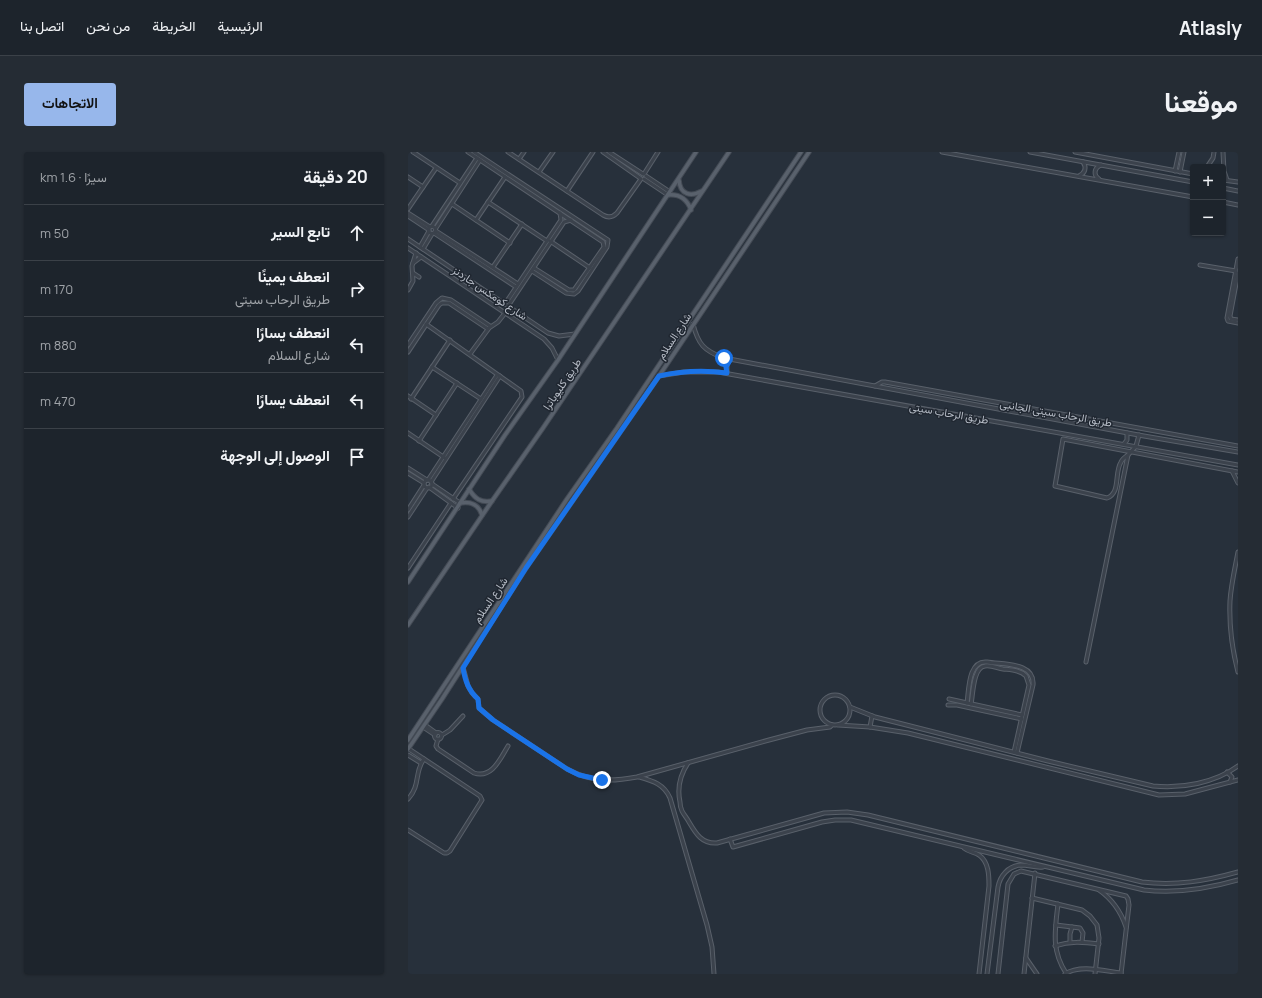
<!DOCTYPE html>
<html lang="ar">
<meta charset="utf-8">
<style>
:root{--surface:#1d242c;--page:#252c34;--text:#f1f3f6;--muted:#a0a4a9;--line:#3b4148;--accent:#97b7eb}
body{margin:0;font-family:Manrope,Vazirmatn,sans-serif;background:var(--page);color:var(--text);direction:rtl}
.controls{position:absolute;right:12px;top:12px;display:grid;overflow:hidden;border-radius:4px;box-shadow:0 1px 3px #0004}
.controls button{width:36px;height:36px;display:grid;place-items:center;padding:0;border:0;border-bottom:1px solid var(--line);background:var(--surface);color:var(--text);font:20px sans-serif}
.stop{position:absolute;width:12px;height:12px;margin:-9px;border:3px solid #1a73e8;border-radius:50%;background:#fff}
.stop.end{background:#1a73e8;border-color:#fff;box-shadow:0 1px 4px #0008}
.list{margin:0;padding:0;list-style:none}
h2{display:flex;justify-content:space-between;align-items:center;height:52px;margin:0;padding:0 16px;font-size:17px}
h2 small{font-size:13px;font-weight:400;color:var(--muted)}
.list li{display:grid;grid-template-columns:26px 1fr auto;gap:12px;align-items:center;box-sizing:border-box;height:56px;padding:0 16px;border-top:1px solid var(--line)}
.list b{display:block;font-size:15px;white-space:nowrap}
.list p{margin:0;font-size:13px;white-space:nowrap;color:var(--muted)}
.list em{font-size:13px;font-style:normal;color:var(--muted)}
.icon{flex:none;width:22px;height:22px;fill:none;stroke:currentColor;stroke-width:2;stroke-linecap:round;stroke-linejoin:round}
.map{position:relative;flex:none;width:830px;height:822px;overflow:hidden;direction:ltr;border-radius:4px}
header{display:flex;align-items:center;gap:24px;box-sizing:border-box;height:56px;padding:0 20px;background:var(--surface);border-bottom:1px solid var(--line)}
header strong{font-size:19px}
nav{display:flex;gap:22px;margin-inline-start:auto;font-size:14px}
.intro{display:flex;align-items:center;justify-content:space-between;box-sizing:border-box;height:96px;padding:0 24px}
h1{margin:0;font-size:28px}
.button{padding:10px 18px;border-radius:4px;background:var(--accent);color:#111;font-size:14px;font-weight:700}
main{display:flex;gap:24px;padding:0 24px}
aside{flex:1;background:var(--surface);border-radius:4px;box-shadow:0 1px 3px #0004}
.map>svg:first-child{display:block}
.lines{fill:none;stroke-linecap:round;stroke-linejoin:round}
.minor-casing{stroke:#59606a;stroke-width:5}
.major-casing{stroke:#444b55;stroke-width:5.5}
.minor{stroke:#3b424c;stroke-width:3}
.major{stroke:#59616c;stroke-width:3.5}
.route{stroke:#1a73e8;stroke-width:5}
.labels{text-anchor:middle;stroke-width:3;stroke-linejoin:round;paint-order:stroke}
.street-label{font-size:11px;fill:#b7bdc7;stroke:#202731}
</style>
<header>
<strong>Atlasly</strong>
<nav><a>الرئيسية</a><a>الخريطة</a><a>من نحن</a><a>اتصل بنا</a></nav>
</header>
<div class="intro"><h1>موقعنا</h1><a class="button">الاتجاهات</a></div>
<main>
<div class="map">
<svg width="830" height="822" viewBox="0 0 830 822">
<rect width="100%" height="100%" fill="#27303b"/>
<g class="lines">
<g class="minor-casing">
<g id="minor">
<polyline points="5,0 52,31"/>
<polyline points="60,0 195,90 196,95 166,138 161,138 126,116"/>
<polyline points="66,0 200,88 199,95 170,139 166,142 158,141 124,119"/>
<path d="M100 0 195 63C200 66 205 65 209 61L233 27"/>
<polyline points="195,0 232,26"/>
<polyline points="201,0 235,22"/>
<polyline points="534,0 785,45"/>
<polyline points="622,0 785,30"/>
<polyline points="667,0 785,22"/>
<polyline points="815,0 816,19 819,28"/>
<polyline points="111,7 116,0"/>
<polyline points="799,15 805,6 806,0"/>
<polyline points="767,19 771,0"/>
<polyline points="131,20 145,0"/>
<polyline points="772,20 776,0"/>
<polyline points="236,22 250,0"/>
<polyline points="238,24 262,40"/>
<path d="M671 24C677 21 679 16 675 10"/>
<polyline points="0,25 15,35"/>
<polyline points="236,27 260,43"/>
<path d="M691 27C685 23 686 16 693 13"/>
<polyline points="815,28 830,30"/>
<polyline points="815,36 830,39"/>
<polyline points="159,39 185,0"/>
<polyline points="80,50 139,89"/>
<polyline points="815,50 830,53"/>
<polyline points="44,52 102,91"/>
<polyline points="0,57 28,16"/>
<polyline points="0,61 22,75"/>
<polyline points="0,64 21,78"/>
<polyline points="68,68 97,25"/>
<polyline points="24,74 69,6"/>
<circle cx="24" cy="78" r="3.5"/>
<polyline points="28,76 72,8"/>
<polyline points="28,79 110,132"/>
<polyline points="26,81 108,135"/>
<polyline points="0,87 140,181 151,184 167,182"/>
<polyline points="142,89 182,116"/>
<polyline points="12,95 21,79"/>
<polyline points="0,96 136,187 144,196 150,208"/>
<polyline points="15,97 24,82"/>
<polyline points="830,107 819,166 820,169 830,171"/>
<polyline points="5,111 13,105"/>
<polyline points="792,113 828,119"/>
<polyline points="85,115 114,72"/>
<polyline points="5,121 11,125"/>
<polyline points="830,121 822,164 823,167 830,168"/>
<polyline points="0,138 5,129 4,114 8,101"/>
<polyline points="97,152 153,68 152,61"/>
<polyline points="100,154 156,70 163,68"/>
<polyline points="18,172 113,239 114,245 45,347"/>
<path d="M285 172C290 192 296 199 316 206L736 284 830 300"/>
<polyline points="0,193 28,151 34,146 43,148 82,174"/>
<polyline points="0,200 31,153 34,151 41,151 80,177"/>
<polyline points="62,202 81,176 90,170 97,161"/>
<polyline points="24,215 73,247"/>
<polyline points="319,221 319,212 322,207"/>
<polyline points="251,224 276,220 310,220 830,313"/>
<polyline points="467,234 474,230 477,230 830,294"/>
<polyline points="0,244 28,263"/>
<polyline points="3,247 42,188"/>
<polyline points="0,281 37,306"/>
<polyline points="11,289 49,231"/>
<polyline points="716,292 719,288 719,281"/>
<path d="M720 303C717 305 714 307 713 310 706 321 713 341 699 346L647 334 655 287 830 320"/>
<polyline points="0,316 19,328"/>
<polyline points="824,319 830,331"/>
<polyline points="0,321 16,331"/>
<polyline points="20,328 89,223"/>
<circle cx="20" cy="332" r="4"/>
<polyline points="23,330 92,224"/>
<polyline points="24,332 52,351"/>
<polyline points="21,335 50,356"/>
<polyline points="0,358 16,333"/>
<polyline points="0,365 19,336"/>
<path d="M830 400C827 416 823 433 822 449 821 473 824 497 830 520"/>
<polyline points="0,416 43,351"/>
<polyline points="678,510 720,303 728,294 731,283"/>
<path d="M55 515 60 534 64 541 70 547 71 556 85 568 159 617C183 630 203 630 229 625L361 588 399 578 422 575 424 573"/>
<circle cx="427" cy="558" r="15"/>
<polyline points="541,547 614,563"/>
<path d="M559 551C561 538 560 508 579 510 596 513 627 510 625 533L609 601"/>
<path d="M563 552C565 543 565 515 577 514 583 513 589 516 595 517 604 518 612 518 618 524L621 533 606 600"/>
<polyline points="540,553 549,553 614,567"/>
<path d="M442 555 467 565 640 609 745 634C773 637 807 631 830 614"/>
<polyline points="17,573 28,581"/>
<polyline points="430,573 462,575 500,581 751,643 777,642 830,628"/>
<polyline points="15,575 27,583"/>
<polyline points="462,575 464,564"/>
<circle cx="30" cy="584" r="3.5"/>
<polyline points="34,583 42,578 55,564"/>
<path d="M30 587 28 594 30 597 66 621C84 627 92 607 100 594"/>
<polyline points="0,603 13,611"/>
<path d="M280 611C272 623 269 636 272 650 272 653 273 657 274 659 276 663 279 666 281 670 288 682 294 692 309 691L416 661 439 660 460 663 734 730C768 734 798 729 830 720"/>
<polyline points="819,620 824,625 822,630"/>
<path d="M231 625C245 629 256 632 262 646L299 773 304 795 306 822"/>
<path d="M0 647C13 633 6 620 16 607"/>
<polyline points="0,678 36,701 39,701 42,699 74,648 72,644 1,597"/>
<path d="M322 687 325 695 414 670 427 668H443L736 738C769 742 799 737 830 728"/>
<path d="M556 696C561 700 566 700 571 703 581 710 581 724 581 734L571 822"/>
<path d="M691 738C704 747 713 760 718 775"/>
<polyline points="624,746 674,758 682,764 689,773 691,786 687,822"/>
<path d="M650 752C647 778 643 798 658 821"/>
<polyline points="648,773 672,776 675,781 674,790"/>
<polyline points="662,790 662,782 664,775"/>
<path d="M647 794C662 789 675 790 691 792"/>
<polyline points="618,806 629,822"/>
<path d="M579 822 590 735C592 724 600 714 613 713 621 713 627 716 635 715"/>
<polyline points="590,822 600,732 606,722 613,719 718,744 720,747 721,753 713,822"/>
<polyline points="616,822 627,721"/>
<path d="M657 822C672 812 696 819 713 821"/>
</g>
</g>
<g class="major-casing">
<g id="major">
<path d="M271 28C272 43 283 45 294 39"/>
<path d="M260 43C271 42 279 47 283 58"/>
<path d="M61 337C67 347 73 351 84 349"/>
<path d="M52 351C63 349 71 353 74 363"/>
<polyline points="0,430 97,283 150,208 288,0"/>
<polyline points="0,473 84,349 135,276 321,0"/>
<polyline points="0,588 159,347 209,276 393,0"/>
<polyline points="0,597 34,547 118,416 251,224 401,0"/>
</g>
</g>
<use href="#minor" class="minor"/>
<use href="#major" class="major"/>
</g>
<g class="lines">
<path class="route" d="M194 628 171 623 159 617 85 568 71 556 70 547C60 538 57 528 55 516L118 416 251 224C273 219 296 218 319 221L318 215 322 208 316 206"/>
</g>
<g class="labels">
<g class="street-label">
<text transform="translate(82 141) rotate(34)" y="4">شارع كومكس جاردنز</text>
<text transform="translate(266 184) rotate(-57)" y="4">شارع السلام</text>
<text transform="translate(154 232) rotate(-56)" y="4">طريق كليوباترا</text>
<text transform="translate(541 261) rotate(10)" y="4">طريق الرحاب سيتى</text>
<text transform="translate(648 261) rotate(10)" y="4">طريق الرحاب سيتى الجانبى</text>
<text transform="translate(82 448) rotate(-56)" y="4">شارع السلام</text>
</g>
</g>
</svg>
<div class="controls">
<button>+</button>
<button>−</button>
</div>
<div class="stop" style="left:316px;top:206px"></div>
<div class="stop end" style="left:194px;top:628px"></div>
</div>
<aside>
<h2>20 دقيقة<small>سيرًا · 1.6 km</small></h2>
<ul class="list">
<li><svg class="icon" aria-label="ahead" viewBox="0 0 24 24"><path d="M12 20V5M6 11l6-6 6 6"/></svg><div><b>تابع السير</b></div><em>50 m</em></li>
<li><svg class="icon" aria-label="right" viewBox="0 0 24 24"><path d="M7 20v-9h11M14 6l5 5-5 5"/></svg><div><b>انعطف يمينًا</b><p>طريق الرحاب سيتى</p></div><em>170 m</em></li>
<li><svg class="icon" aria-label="left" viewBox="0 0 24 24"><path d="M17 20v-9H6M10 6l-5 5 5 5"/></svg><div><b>انعطف يسارًا</b><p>شارع السلام</p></div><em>880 m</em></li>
<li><svg class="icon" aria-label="left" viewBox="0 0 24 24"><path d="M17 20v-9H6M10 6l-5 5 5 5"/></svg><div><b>انعطف يسارًا</b></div><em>470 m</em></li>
<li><svg class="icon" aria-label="arrive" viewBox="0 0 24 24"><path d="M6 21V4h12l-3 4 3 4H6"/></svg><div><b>الوصول إلى الوجهة</b></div></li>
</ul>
</aside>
</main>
